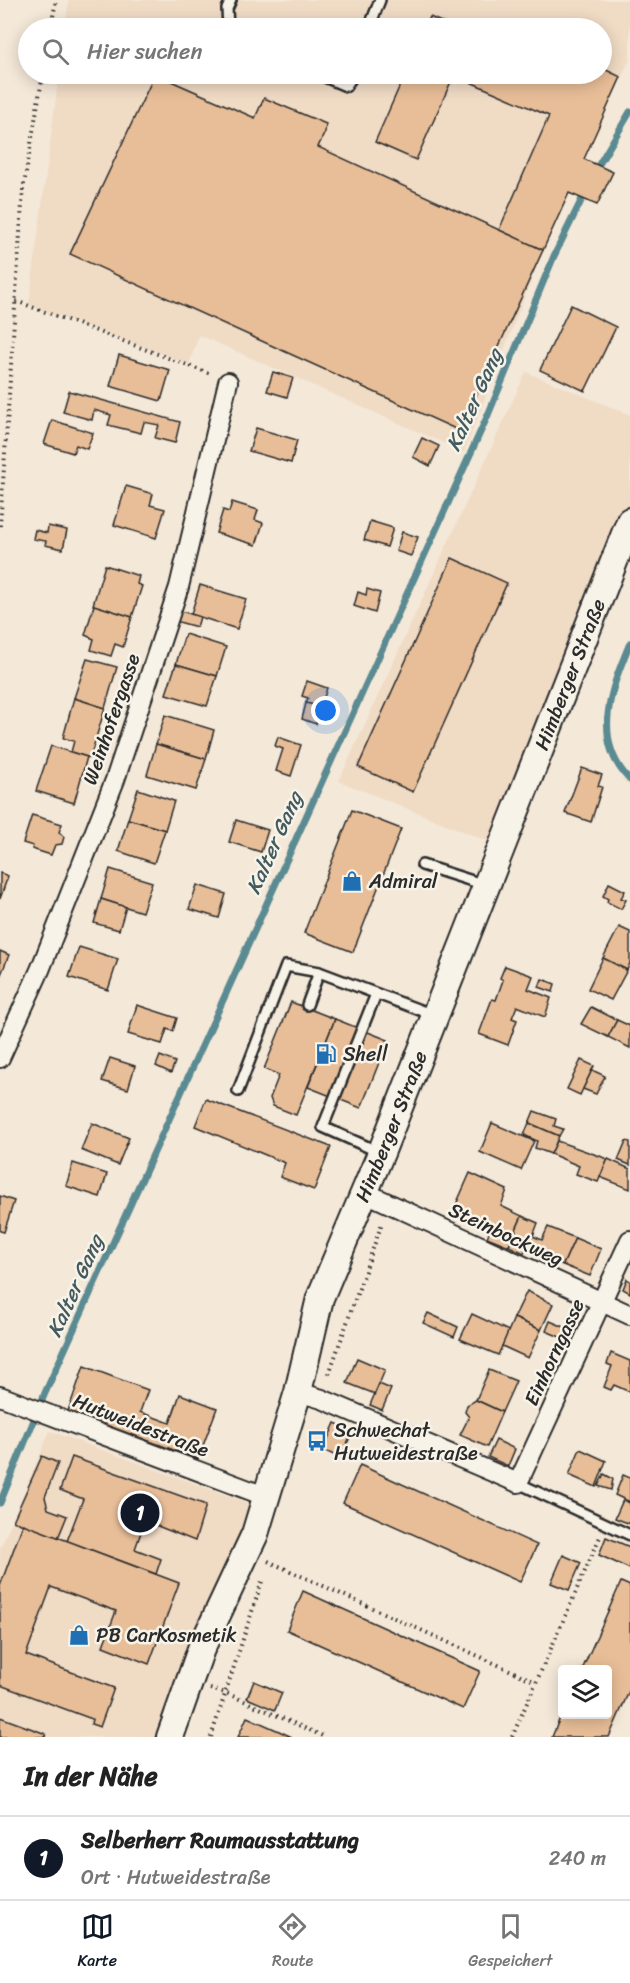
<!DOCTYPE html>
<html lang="de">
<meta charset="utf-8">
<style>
:root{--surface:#fff;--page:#f6f6f6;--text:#222;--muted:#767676;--line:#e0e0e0;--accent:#111827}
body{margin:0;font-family:Sriracha,sans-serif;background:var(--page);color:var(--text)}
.controls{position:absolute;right:18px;bottom:18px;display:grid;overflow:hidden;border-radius:6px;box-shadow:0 3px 15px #0003}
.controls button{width:54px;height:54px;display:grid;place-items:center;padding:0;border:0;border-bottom:2px solid var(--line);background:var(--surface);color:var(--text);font:30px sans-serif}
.you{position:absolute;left:326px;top:711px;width:21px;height:21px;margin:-15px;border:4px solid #fff;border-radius:50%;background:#1a73e8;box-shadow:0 0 0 9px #1a73e833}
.badge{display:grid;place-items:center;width:39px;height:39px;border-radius:50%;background:var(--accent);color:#fff;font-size:20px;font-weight:700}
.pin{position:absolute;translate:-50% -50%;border:3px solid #fff;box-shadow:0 2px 6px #0006}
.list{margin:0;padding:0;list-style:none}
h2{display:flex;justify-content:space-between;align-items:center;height:78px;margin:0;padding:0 24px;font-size:26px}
h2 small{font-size:20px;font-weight:400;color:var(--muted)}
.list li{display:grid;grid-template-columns:39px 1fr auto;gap:18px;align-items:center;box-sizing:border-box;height:84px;padding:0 24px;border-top:2px solid var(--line)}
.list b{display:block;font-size:22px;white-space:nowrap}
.list p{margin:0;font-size:20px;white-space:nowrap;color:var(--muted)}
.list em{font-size:20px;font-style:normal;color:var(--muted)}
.icon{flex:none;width:33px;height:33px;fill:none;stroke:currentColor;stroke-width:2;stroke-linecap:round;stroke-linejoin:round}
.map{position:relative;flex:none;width:630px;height:1737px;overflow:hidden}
.search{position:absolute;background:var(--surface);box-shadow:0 3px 15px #0003;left:18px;right:18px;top:18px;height:66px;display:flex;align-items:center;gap:15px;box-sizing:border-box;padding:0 21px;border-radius:33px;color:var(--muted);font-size:22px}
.sheet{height:162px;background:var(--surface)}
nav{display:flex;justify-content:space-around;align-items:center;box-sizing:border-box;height:84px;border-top:2px solid var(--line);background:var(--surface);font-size:16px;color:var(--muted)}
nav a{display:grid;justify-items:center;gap:3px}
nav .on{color:var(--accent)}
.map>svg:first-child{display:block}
.built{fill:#f0dbc5}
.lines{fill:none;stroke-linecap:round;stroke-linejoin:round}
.stream{stroke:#5a8a92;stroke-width:7}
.building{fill:#e8be98;stroke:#2b2b2b;stroke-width:1.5}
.service-casing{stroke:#2b2b2b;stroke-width:14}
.minor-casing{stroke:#2b2b2b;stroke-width:22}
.secondary-casing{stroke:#2b2b2b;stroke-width:30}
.path{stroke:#2b2b2b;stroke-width:4;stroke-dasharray:1.5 4.5;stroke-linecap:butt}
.service{stroke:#f7f3e8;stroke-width:9}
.minor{stroke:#f7f3e8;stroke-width:18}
.secondary{stroke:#f7f3e8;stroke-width:26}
.labels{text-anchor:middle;stroke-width:5;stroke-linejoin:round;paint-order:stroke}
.street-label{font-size:20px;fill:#2b2b2b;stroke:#f7f3e8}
.poi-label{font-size:20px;fill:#2b2b2b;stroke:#f7f3e8;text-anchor:start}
.water-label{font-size:21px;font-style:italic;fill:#435a5f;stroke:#f7f3e8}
</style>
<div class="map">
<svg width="630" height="1737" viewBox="0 0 630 1737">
<rect width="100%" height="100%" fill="#f4e8d8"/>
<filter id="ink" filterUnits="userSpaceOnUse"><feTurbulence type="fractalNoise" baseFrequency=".0167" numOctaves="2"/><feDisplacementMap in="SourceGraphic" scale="12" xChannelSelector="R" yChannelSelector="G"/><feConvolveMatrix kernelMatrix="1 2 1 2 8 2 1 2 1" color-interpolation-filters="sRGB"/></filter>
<g filter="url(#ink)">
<g class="built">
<polygon points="69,0 630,0 630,59 584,158 613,172 597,205 568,193 543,250 464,452 199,335 189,364 29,305 59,74 602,74 602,28 65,28"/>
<polygon points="526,372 630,415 630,506 495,844 339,781"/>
<polygon points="50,1431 251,1504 171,1737 0,1737 0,1549"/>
</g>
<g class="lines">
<g class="stream">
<polyline points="598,166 630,112"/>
<path d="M630 643C612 686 590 740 630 780"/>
<polyline points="0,1503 45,1393 488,415 554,256 582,199"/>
</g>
</g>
<g class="building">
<polygon points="430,17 455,28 425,28"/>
<polygon points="602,68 621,77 584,159 613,172 597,205 569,193 543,250 499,230 549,116 454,75 416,160 375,142 405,74 552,74 571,82 575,74 602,74"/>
<polygon points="155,74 255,118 264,98 326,124 325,132 318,147 543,250 460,431 70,254"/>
<polygon points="571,305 616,327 585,391 540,370"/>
<polygon points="119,355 170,370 161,401 110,386"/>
<polygon points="273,372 293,378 287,397 267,391"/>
<polygon points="69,391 180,422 175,443 155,438 159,425 144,422 141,433 108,425 111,415 94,410 92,420 63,412"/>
<polygon points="52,420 93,433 87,449 76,445 73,453 44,444"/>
<polygon points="256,428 297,440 291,463 249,451"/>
<polygon points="422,438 439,446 430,466 413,457"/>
<polygon points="126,486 153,494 150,505 165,509 156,538 114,525"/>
<polygon points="232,502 258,510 255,520 263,523 256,545 216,533 223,510 229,512"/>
<polygon points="370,521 393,528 387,547 364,540"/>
<polygon points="48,526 67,530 63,549 45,545 46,541 33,539 35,530 47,533"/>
<polygon points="402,532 418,537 411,556 396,551"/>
<polygon points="452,558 507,583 413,792 358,767"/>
<polygon points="105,565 139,576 137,584 142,586 132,617 93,605"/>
<polygon points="200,585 246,599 237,629 191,614"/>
<polygon points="367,589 380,593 375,613 354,606 358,592 366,595"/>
<polygon points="94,605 132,617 123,647 115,644 111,656 91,650 94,639 85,635"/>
<polygon points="178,610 200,617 197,627 175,621"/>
<polygon points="185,634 226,647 217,676 176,664"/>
<polygon points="87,659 117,667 105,708 74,698"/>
<polygon points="176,664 217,676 207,706 166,694"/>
<polygon points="307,681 327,688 321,707 306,703 308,698 302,696"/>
<polygon points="74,698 105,708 90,758 71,752 74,741 63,738"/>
<polygon points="306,703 321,707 316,724 302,719"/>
<polygon points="165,715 214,730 206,759 156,744"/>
<polygon points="278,737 301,745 291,776 276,771 283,749 275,746"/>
<polygon points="156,744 206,759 196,790 147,775"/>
<polygon points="51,746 87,757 74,803 36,791"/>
<polygon points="582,768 602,775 598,786 602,787 591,822 565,813"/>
<polygon points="138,789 174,801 165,830 128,819"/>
<polygon points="352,810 401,829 353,952 304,933"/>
<polygon points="32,815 62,824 59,832 64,837 62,844 55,845 51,855 32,849 33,846 23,843"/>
<polygon points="128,819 165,830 154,863 118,851"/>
<polygon points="236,820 268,830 261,852 229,842"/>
<polygon points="110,869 152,882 142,912 101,899"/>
<polygon points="0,873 8,876 0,899"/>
<polygon points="609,883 625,891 621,898 626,900 621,909 607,902 608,899 603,896"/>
<polygon points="197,885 226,894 219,918 189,909"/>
<polygon points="101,899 126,907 119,930 94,923"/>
<polygon points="619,927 630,932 630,963 627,970 603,958"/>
<polygon points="79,947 118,959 108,990 69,977"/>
<polygon points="0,951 9,955 0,977"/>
<polygon points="603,958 627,970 611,1000 588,989"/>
<polygon points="505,966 533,976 528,989 551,998 545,1017 517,1006 512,1018 517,1020 508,1045 479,1034 492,999 496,1000 503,980 500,978"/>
<polygon points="542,979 555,984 553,992 539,987"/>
<polygon points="291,1002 335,1019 296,1115 273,1106 270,1098 279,1075 264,1069"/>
<polygon points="137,1005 177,1018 173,1031 167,1029 162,1044 128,1034"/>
<polygon points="591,1007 617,1020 608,1037 581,1024"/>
<polygon points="335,1019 388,1040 361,1108 308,1087"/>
<polygon points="617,1020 630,1026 630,1048 608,1037"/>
<polygon points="160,1056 175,1062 171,1073 156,1066"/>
<polygon points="110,1058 135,1066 128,1089 102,1081"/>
<polygon points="581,1060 594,1066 580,1095 567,1089"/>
<polygon points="592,1070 605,1076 596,1094 583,1089"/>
<polygon points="206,1099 331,1147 314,1190 280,1177 285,1163 195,1126"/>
<polygon points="534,1111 556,1119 554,1126 563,1129 559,1136 529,1123"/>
<polygon points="92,1123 129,1138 118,1165 81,1150"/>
<polygon points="492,1123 534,1141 521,1170 480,1152"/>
<polygon points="529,1123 559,1136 551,1154 535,1148 537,1141 524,1135"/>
<polygon points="557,1141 608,1159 598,1182 576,1174 579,1166 551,1154"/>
<polygon points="626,1141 630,1142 630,1165 618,1160"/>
<polygon points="608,1159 630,1169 630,1189 600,1177"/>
<polygon points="73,1163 107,1174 100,1197 66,1186"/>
<polygon points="470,1173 507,1190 501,1206 522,1216 509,1246 487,1237 492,1226 454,1209"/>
<polygon points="0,1196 14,1201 4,1232 0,1231"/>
<polygon points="522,1216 538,1223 533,1236 542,1240 548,1227 575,1238 563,1265 526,1249 524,1253 509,1246"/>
<polygon points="575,1238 601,1249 590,1276 563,1265"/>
<polygon points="627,1279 630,1281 630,1293 623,1289"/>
<polygon points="527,1291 553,1304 541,1330 514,1318"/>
<polygon points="428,1313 458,1327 454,1337 423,1323"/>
<polygon points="472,1314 509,1331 498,1355 460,1339"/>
<polygon points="514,1318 541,1330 528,1358 502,1346"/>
<polygon points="550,1321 569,1329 565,1339 546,1331"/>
<polygon points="611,1353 630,1361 630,1392 614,1385 611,1390 604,1387 612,1366 607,1364"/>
<polygon points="357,1358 385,1370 375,1394 347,1383"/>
<polygon points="84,1366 148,1390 140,1412 170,1423 180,1394 217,1408 198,1459 68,1411"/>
<polygon points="489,1370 516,1381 502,1412 476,1400"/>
<polygon points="379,1384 391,1389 382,1410 370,1405"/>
<polygon points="476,1400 502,1412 487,1447 460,1435 469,1417 465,1412 467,1405"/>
<polygon points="335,1423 353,1431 340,1458 323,1450"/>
<polygon points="496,1440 515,1449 508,1466 488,1457"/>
<polygon points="580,1449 606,1461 596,1487 569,1475"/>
<polygon points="42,1456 58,1463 45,1497 48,1509 67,1516 58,1538 13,1521"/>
<polygon points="72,1457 206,1505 195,1541 145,1521 135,1549 161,1559 156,1574 67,1541 83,1499 60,1490"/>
<polygon points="360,1465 537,1545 520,1582 343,1503"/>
<polygon points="604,1474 613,1479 611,1490 598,1486"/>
<polygon points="623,1475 630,1478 630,1502 615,1495"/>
<polygon points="623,1500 630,1503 630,1524 615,1518"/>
<polygon points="23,1524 179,1583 149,1664 103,1646 116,1611 51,1587 26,1655 114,1688 100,1727 91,1724 92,1719 0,1685 0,1586"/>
<polygon points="606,1537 630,1547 630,1569 599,1555"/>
<polygon points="563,1555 581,1563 569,1590 551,1583"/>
<polygon points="621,1582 630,1586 630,1689 609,1737 552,1737 562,1713 608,1714 608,1670 582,1670"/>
<polygon points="303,1591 480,1671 463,1709 287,1630"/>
<polygon points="254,1681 282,1693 275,1710 247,1698"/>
<polygon points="0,1717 46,1734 45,1737 0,1737"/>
<polygon points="247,1717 279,1731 292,1737 238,1737"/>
</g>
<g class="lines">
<g class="service-casing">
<g id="service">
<polyline points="228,28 227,9 231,0"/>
<polyline points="369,28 380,0"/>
<polyline points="318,74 346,86 354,74"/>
<polyline points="422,865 485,885"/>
<polyline points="376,994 323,1127 379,1152"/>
<polyline points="307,1005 319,972"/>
<polyline points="238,1091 286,966 319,972 433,1015"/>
<polyline points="518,1483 630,1535"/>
</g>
</g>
<g class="minor-casing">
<g id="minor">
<polyline points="0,1058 40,970 115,780 179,587 228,382"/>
<polyline points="364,1192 630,1315"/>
<polyline points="298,1392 322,1399 518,1483 630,1240"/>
<polyline points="0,1396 267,1497"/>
</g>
</g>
<g class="secondary-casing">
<g id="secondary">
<path id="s1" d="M170 1737 201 1649 255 1534 298 1392 320 1298 381 1153 630 521"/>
</g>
</g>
<g class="path">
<polyline points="51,28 56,0"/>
<polyline points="16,301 211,374"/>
<polyline points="0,526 23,190 43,74"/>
<polyline points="329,1374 382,1223"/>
<polyline points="268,1561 536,1682"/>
<polyline points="210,1689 226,1693 325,1737"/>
<polyline points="211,1737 262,1581"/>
<polyline points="512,1737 600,1537"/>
</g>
<use href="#service" class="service"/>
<use href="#minor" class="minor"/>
<use href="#secondary" class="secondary"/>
</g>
</g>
<defs>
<g id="shop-bare" transform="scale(1.62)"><path d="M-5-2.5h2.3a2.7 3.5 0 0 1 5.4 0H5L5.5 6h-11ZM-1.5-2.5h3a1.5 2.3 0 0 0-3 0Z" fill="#1f6fb2" stroke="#f7f3e8" stroke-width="2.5" paint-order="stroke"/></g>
<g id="fuel-bare" transform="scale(1.62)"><path d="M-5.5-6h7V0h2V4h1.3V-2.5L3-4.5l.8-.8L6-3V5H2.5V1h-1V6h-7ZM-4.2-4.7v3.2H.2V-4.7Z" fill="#1f6fb2" stroke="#f7f3e8" stroke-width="2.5" paint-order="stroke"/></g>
<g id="bus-bare" transform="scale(1.62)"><path d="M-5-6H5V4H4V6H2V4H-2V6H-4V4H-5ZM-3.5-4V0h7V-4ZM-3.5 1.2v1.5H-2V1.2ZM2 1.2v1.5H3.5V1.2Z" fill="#1f6fb2" stroke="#f7f3e8" stroke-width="2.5" paint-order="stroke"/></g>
</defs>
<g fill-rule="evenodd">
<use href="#shop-bare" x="352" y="881"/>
<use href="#fuel-bare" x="326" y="1054"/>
<use href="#bus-bare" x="317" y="1441"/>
<use href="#shop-bare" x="79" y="1635"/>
</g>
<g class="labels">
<g class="street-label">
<text dy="7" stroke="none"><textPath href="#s1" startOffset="1137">Himberger Straße</textPath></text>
<text transform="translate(111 719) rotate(-71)" y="7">Weinhofergasse</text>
<text dy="7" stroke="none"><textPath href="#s1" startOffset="651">Himberger Straße</textPath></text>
<text transform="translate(506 1234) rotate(25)" y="7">Steinbockweg</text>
<text transform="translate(554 1352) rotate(-65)" y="7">Einhorngasse</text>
<text transform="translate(141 1425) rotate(21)" y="7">Hutweidestraße</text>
</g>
<g class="poi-label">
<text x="369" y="888">Admiral</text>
<text x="343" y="1061">Shell</text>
<text x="334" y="1437">Schwechat<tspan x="334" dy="23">Hutweidestraße</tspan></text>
<text x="96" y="1642">PB CarKosmetik</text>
</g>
<g class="water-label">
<text transform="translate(474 400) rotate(-66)" y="7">Kalter Gang</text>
<text transform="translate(274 843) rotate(-66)" y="7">Kalter Gang</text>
<text transform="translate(75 1286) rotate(-66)" y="7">Kalter Gang</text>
</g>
</g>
</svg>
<div class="controls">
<button><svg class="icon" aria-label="layers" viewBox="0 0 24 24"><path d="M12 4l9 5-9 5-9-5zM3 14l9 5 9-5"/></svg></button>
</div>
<div class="you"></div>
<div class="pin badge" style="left:140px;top:1513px">1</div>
<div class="search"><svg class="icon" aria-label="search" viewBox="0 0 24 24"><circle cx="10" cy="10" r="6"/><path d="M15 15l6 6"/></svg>Hier suchen</div>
</div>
<section class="sheet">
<h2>In der Nähe<small></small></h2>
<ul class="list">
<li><span class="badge">1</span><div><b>Selberherr Raumausstattung</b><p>Ort · Hutweidestraße</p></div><em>240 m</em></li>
</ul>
</section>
<nav>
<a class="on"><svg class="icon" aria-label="map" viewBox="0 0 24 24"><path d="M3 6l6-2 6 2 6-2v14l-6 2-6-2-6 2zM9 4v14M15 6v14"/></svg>Karte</a>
<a><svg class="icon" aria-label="directions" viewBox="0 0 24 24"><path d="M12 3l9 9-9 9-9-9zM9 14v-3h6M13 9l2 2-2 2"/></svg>Route</a>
<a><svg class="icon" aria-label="saved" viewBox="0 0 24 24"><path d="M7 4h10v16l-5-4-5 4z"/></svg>Gespeichert</a>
</nav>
